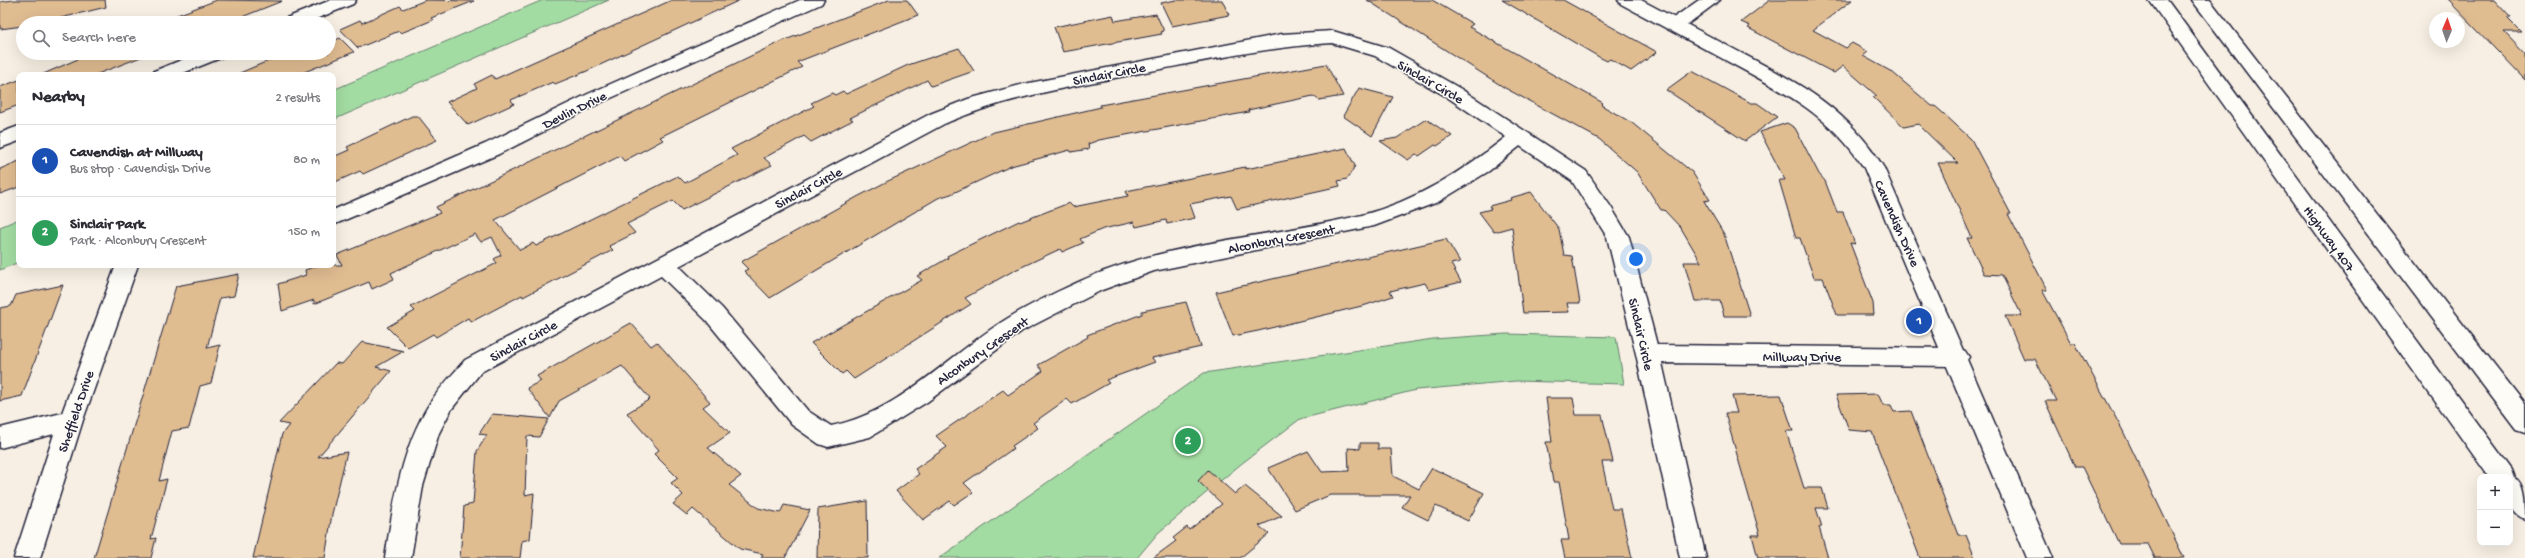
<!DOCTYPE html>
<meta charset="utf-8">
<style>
:root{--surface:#fff;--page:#f7f7f7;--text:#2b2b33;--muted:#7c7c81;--line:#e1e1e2;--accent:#111827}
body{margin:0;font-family:"Gochi Hand",sans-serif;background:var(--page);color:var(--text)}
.controls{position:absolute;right:12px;bottom:12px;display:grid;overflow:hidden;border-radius:8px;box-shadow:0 4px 16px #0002}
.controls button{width:36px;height:36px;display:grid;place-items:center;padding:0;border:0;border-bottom:1px solid var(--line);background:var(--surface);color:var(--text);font:20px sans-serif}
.compass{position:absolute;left:2429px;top:12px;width:36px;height:36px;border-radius:50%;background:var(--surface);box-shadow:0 4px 16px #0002;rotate:2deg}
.you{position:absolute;left:1636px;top:259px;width:14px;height:14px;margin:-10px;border:3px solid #fff;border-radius:50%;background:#1a73e8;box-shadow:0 0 0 6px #1a73e833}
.badge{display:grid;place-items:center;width:26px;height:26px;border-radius:50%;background:var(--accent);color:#fff;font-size:13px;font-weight:700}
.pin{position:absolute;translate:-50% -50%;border:2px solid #fff;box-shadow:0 1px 4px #0006}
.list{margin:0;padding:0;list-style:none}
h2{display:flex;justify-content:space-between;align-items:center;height:52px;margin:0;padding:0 16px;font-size:17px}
h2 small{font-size:13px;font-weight:400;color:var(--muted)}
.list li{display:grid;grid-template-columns:26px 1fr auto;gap:12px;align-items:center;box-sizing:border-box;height:72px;padding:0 16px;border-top:1px solid var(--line)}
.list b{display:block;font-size:15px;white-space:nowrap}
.list p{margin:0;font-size:13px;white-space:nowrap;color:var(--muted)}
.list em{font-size:13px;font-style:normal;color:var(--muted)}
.icon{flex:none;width:22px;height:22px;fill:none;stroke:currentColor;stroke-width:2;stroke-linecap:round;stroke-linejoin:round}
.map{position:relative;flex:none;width:2525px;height:558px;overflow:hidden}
.search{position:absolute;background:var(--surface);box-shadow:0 4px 16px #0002;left:16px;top:16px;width:320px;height:44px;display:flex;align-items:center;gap:10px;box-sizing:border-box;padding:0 14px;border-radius:22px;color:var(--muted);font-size:15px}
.panel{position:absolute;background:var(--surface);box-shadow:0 4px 16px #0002;left:16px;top:72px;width:320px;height:196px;border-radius:8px}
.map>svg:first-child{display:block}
.green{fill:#a3dca2;stroke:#627f6e}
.building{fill:#e0bc91;stroke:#22223b}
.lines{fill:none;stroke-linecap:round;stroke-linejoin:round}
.minor-casing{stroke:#22223b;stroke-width:3}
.tertiary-casing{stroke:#22223b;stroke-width:3}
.motorway-casing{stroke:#22223b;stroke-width:3}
.minor{fill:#fdfcf7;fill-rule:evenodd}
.tertiary{fill:#fdfcf7;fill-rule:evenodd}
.motorway{fill:#fdfcf7;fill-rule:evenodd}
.labels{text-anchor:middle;stroke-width:3;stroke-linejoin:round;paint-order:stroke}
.street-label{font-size:14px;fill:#22223b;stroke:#fdfcf7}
</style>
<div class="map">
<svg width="2525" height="558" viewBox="0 0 2525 558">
<rect width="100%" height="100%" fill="#f7efe3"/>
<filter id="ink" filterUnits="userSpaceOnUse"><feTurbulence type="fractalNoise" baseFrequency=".025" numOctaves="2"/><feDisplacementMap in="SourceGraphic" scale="8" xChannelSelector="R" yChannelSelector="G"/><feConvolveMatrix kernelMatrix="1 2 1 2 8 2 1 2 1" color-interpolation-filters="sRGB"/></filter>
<g filter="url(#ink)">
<g class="green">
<polygon points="543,0 609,0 333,120 333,90"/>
<polygon points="19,219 19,262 0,270 0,227"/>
<polygon points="1506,334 1616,337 1624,384 1516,381 1416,390 1300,419 1241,464 1158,533 1137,558 939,558 1204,373 1433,339"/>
</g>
<g class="building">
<polygon points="13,0 105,0 106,7 40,23 23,23 23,26 0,29 0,2"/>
<polygon points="217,0 282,1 227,23 156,23"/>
<polygon points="426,0 474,1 431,18 433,20 401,33 399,31 358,48 340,29 360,20 362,23 400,6 403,9"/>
<polygon points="672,0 740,0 587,71 555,84 553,82 511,100 514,104 468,125 447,102 477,88 474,84 492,75 495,79"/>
<polygon points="889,0 907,0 918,15 797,62 802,67 660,137 663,140 624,161 620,156 495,220 520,250 533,243 536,246 678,176 685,183 737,155 731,149 814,106 811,103 832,93 835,95 843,91 846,94 908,65 959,48 974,71 931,86 927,80 850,118 853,120 811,142 804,136 764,158 772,165 682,210 673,201 627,224 635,233 609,246 613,250 523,297 522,295 471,322 468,318 436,337 433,334 408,348 387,327 415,311 411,307 497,263 494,259 501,255 492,237 481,242 475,234 391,273 394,279 372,289 369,282 314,304 314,300 282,311 278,284 306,275 305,270 319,265 342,265 337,255 440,213 436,207 780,42"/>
<polygon points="1176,0 1222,0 1229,15 1172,26 1161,3"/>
<polygon points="1367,0 1432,0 1473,24 1469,27 1603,103 1601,105 1632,123 1692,172 1710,200 1704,201 1724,234 1750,316 1724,316 1720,301 1695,301 1684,262 1701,262 1681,228 1664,210 1661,210 1637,172 1599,139 1505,88"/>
<polygon points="1502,0 1563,0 1657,52 1631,71 1610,59 1607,61 1599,57"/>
<polygon points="1770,0 1852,0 1813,30 1846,48 1852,43 1868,52 1863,56 1892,72 1932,106 1935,106 1943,113 1971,139 2011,214 2008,214 2047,290 2042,290 2071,343 2075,343 2123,431 2184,558 2155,558 2148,544 2119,544 2082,467 2075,467 2045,401 2056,401 2035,359 2024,359 2005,316 2022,316 2002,275 1984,274 1967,238 1972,238 1938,163 1958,163 1918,124 1904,127 1873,97 1877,96 1843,66 1834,73 1748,28 1750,26 1741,22"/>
<polygon points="2448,0 2494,0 2511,18 2507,18 2521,32 2504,32 2525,54 2525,80"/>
<polygon points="1156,14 1164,31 1161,32 1162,34 1063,52 1054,27 1113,15 1115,21"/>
<polygon points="340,38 354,52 297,75 235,75 287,53 329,53 329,43"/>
<polygon points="78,53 151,53 95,75 41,75 78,59 75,54"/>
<polygon points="1326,64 1343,96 1319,100 1313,96 1248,110 1249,112 1099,140 1088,144 1089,149 1071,152 1070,150 1011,166 951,194 938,198 770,298 744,271 748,269 741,262 857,197 888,181 994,132 1101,107 1100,105"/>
<polygon points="1692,71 1751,103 1757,103 1777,117 1745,141 1666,90"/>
<polygon points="19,80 19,105 0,112 0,87"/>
<polygon points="1359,88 1393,97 1372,136 1343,116"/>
<polygon points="412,116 418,116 437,140 363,174 360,171 333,183 333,157 349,150 347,147"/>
<polygon points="1426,119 1452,136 1437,146 1435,145 1419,156 1416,154 1408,160 1380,141 1397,138"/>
<polygon points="1787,123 1795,128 1819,174 1825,181 1837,212 1843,212 1855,244 1850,243 1873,303 1874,315 1837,315 1823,278 1814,278 1800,238 1796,238 1779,180 1785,180 1760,132"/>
<polygon points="1346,148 1355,166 1347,179 1338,181 1340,186 1237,209 1231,196 1190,204 1195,218 1167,224 1166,220 1136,227 1134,222 1103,229 1080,239 1083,243 1062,252 1060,249 1013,271 965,298 971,304 854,379 846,371 842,374 811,343 922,280 917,276 948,258 947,256 1019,221 1020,222 1069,203 1073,207 1128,196 1126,191 1245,167 1246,169"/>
<polygon points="19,161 19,187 0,194 0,169"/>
<polygon points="1531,192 1559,229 1564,255 1572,256 1580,303 1567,303 1569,312 1523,313 1512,227 1494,232 1479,212 1491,209 1489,206 1511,200 1510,198"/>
<polygon points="1446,239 1460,262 1451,264 1461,282 1429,290 1425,283 1390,291 1393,296 1366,305 1258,331 1233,336 1216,292"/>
<polygon points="239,274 234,296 220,298 207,348 220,345 211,383 200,386 189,428 172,431 159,481 167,479 151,539 156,538 151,558 94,558 176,286"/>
<polygon points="63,285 22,396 0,401 0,308 11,306 16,295"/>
<polygon points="1186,302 1201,347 1152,358 1155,362 1106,380 1109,383 1072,404 1067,399 1033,423 1038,428 1012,446 1014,448 964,483 973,492 954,505 950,501 923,520 896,491 919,474 915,469 947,447 936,436 1003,390 1008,395 1043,371 1038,365 1088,337 1087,335 1142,314 1142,311"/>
<polygon points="631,323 651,346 657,342 710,402 703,407 730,433 708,448 741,476 729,485 758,508 780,513 784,505 810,510 785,558 761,558 763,554 740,549 693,509 687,515 673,504 683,495 671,483 678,478 654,454 659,450 627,413 650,399 622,366 559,401 550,418 527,388 541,381 537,376"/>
<polygon points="362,342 404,351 376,367 391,371 318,457 347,452 332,514 325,558 253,558 282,434 289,425 279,423 336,363 342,364"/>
<polygon points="1878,394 1883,405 1891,405 1894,412 1911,411 1958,535 1966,535 1975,558 1920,558 1872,432 1849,430 1836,395"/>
<polygon points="1781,395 1793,431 1786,431 1804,488 1822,488 1828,508 1816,508 1822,527 1819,527 1828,558 1758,558 1752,535 1760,535 1725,413 1737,413 1732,396"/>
<polygon points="1546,398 1573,398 1576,415 1602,415 1613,462 1602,462 1612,509 1621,509 1632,558 1565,558 1561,540 1569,540 1559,482 1553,482 1546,442 1552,442"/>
<polygon points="492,414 549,419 539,437 527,436 525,495 534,493 530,539 522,541 520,558 460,558 464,506 473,504 477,451 487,435 479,434"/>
<polygon points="1360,443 1378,443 1378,449 1391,449 1393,476 1419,489 1432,468 1484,493 1468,521 1436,506 1428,520 1402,507 1410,495 1330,495 1295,510 1268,468 1308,451 1322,472 1349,471 1348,448 1360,449"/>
<polygon points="1208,470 1235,494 1245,486 1282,516 1259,526 1269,534 1240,558 1153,558 1176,541 1173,538 1187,527 1189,530 1222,504 1198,481"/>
<polygon points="867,501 868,558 817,558 818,509"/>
</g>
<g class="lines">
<g class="minor-casing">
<g id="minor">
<polygon points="331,0 356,0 353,4 306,23 281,23 284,19"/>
<polygon points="800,0 824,0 821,4 602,102 499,154 333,225 333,210 485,144 588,94"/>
<polygon points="1699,0 1720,0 1681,29 1669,29 1666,25 1669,21"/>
<path d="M1333 31 1389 48 1461 89 1586 171 1611 207 1629 237 1657 345 1957 348 1965 351 1969 357 1965 363 1957 366 1662 363 1706 558H1680L1636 354 1607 237 1572 181 1520 146 1489 171 1438 202 1374 226 1154 271 1102 290 1022 331 927 402 870 437 828 447 819 444 792 425 706 320 661 276 481 372 451 410 439 433 423 486 411 558H385C393 506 401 448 430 403 440 387 453 374 465 360L930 114 968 99 1024 84 1282 34ZM1332 43 1375 56 1447 97 1506 137C1463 171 1416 201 1362 215 1272 237 1171 241 1085 279 1059 291 1030 304 1005 320 949 355 898 413 831 426L808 411 722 308 679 266 944 124C1008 96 1072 87 1140 73 1205 61 1266 47 1332 43Z"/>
<polygon points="199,53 225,53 223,57 178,75 151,75 154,71"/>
<polygon points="19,126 19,141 0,148 0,133"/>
<polygon points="116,265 138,265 83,420 40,558 14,558 54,434 0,448 0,428 62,413"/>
</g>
</g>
<g class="tertiary-casing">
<path id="tertiary" d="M1618 0H1641C1675 18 1709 36 1743 54 1802 85 1848 109 1884 168L2053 558H2027L1864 168C1830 114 1779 89 1725 60 1690 41 1655 22 1621 4Z"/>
</g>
<g class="motorway-casing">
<g id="motorway">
<path d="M2149 0H2167L2512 470 2515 478C2525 483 2525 506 2525 519 2506 512 2510 495 2510 477H2489Z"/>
<polygon points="2192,0 2210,0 2525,404 2525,432 2516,429"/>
</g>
</g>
<use href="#minor" class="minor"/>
<use href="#tertiary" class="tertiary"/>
<use href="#motorway" class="motorway"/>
</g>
</g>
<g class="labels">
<g class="street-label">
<text transform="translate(1109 73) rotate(-11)" y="5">Sinclair Circle</text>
<text transform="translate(1431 81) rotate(30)" y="5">Sinclair Circle</text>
<text transform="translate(574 109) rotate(-26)" y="5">Devlin Drive</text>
<text transform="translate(808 187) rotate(-28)" y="5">Sinclair Circle</text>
<text transform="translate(1898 223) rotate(66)" y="5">Cavendish Drive</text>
<text transform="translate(1281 238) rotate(-11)" y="5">Alconbury Crescent</text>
<text transform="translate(2330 238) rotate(54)" y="5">Highway 407</text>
<text transform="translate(1642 334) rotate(77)" y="5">Sinclair Circle</text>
<text transform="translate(523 340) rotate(-28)" y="5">Sinclair Circle</text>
<text transform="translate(982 350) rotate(-35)" y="5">Alconbury Crescent</text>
<text x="1802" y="361">Millway Drive</text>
<text transform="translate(75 411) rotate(-71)" y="5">Sheffield Drive</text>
</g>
</g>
</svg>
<div class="controls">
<button>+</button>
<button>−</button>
</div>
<svg class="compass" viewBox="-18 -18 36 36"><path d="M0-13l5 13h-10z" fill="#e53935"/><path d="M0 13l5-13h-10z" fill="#7c7c81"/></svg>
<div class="you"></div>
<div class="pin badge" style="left:1919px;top:321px;background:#1a4fb4">1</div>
<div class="pin badge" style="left:1188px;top:441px;background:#2e9e5b">2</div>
<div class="search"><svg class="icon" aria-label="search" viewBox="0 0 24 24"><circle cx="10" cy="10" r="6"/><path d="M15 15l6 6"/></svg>Search here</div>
<section class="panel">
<h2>Nearby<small>2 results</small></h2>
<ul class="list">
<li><span class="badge" style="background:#1a4fb4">1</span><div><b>Cavendish at Millway</b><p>Bus stop · Cavendish Drive</p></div><em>80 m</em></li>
<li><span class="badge" style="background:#2e9e5b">2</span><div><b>Sinclair Park</b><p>Park · Alconbury Crescent</p></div><em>150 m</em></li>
</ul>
</section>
</div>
